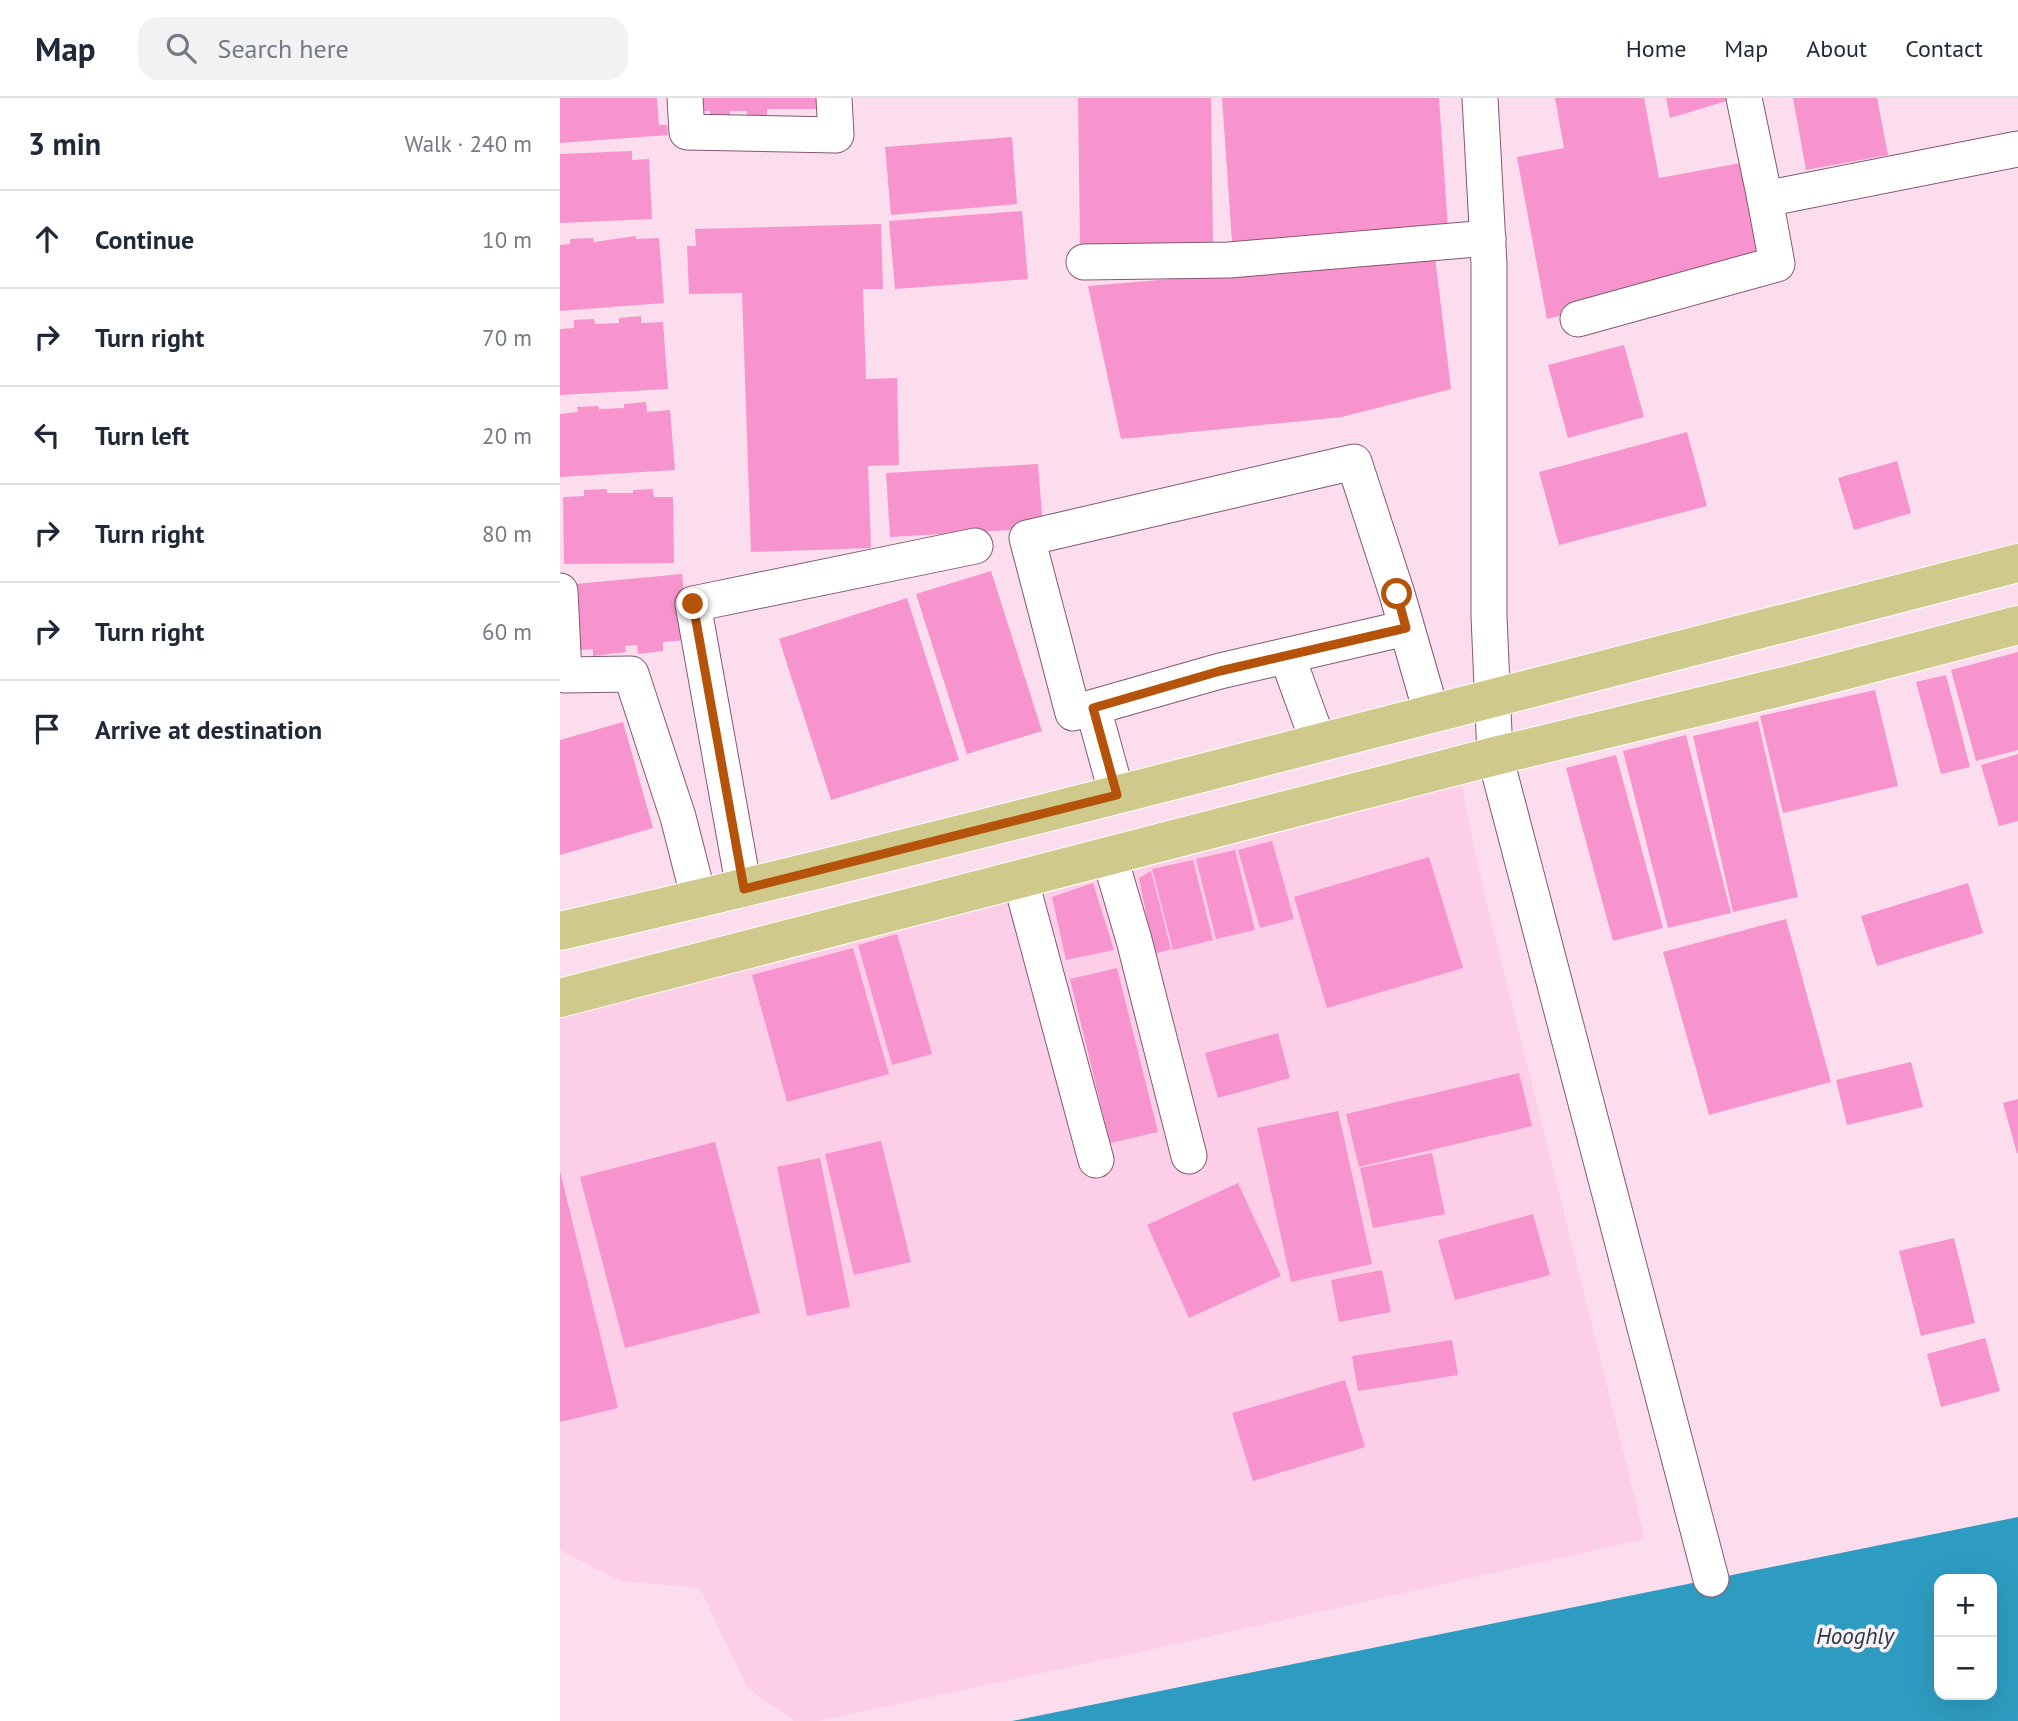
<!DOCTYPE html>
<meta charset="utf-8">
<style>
:root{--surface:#fff;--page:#f2f2f3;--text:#1f2937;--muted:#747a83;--line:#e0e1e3}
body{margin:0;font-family:"PT Sans",sans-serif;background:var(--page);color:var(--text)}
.controls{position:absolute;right:21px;bottom:21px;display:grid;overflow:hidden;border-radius:14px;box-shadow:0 7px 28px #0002}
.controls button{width:63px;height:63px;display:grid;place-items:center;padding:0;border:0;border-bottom:2px solid var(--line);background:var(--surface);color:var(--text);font:35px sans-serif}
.stop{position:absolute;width:21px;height:21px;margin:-16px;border:5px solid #b45309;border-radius:50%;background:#fff}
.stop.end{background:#b45309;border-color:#fff;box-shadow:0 2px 7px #0008}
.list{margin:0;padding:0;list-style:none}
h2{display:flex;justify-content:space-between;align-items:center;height:91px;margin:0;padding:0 28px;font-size:30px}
h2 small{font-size:23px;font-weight:400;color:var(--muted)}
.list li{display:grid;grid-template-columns:46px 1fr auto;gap:21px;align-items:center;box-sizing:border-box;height:98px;padding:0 28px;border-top:2px solid var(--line)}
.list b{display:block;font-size:26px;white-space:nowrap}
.list em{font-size:23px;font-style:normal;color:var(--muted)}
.icon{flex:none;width:38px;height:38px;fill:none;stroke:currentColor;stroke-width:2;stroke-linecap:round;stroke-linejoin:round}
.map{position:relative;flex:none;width:1458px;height:1623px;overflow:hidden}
header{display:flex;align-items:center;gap:42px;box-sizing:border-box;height:98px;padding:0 35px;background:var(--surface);border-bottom:2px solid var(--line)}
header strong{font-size:33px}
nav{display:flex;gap:38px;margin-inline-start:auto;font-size:24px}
.search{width:490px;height:63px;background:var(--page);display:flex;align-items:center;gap:18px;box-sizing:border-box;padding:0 24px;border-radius:21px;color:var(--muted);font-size:26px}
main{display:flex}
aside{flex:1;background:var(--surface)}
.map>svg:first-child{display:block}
.built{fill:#fdcee7}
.water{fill:#2e9cc1;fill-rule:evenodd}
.building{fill:#f794ce}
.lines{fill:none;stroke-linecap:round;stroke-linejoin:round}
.minor-casing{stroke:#845871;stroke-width:37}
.major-casing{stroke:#fff;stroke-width:40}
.minor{stroke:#fff;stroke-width:35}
.major{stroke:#cfca8c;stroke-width:38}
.route{stroke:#b45309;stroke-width:9}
.labels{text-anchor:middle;stroke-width:7;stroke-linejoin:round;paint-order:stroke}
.water-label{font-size:23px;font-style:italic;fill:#233b44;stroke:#fcf1f6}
</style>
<header>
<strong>Map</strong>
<div class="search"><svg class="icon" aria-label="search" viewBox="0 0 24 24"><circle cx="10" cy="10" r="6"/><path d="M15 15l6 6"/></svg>Search here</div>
<nav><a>Home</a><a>Map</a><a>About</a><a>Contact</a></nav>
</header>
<main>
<aside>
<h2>3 min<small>Walk · 240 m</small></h2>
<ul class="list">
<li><svg class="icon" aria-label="ahead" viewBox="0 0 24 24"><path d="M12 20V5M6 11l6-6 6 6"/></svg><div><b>Continue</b></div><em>10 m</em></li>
<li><svg class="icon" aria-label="right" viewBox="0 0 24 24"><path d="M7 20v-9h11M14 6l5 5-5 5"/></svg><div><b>Turn right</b></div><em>70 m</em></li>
<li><svg class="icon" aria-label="left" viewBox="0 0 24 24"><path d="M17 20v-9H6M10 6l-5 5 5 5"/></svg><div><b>Turn left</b></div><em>20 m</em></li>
<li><svg class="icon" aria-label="right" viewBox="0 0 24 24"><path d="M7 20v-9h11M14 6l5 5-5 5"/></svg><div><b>Turn right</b></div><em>80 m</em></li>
<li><svg class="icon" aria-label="right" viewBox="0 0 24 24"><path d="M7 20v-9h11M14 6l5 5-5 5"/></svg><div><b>Turn right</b></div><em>60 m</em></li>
<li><svg class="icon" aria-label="arrive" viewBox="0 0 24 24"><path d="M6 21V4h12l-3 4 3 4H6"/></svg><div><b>Arrive at destination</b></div></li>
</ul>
</aside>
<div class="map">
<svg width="1458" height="1623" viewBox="0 0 1458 1623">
<rect width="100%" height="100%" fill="#fcdded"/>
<polygon class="built" points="898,670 920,777 1085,1441 571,1556 258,1623 234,1623 187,1589 140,1490 61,1483 0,1452 0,893"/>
<path class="water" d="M1458 1419V1623H452ZM1379 1481H1432V1597H1379Z"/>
<g class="building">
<polygon points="0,0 97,0 99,27 107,27 108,37 0,45"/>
<polygon points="126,0 277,0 277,11 207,11 207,17 187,18 187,13 170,13 170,18 150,19 150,13 126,13"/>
<polygon points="518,0 651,0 653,147 520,147"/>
<polygon points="662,0 879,0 888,131 672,144"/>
<polygon points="995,0 1084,0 1099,80 1186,64 1200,164 987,221 957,59 1004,50"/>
<polygon points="1106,0 1173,0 1173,1 1110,20"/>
<polygon points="1233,0 1317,0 1328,57 1246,72"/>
<polygon points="452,39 457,106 331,117 325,49"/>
<polygon points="72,53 72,62 89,61 92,121 0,125 0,56"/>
<polygon points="462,113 468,181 335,191 329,123"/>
<polygon points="321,126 323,191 303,191 306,281 337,280 339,367 308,368 311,450 191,454 182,195 129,196 127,148 136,148 135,131"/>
<polygon points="76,138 76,141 99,140 104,205 0,213 0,147 10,146 10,141 33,140 34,144"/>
<polygon points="875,159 891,291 782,319 561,341 528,188"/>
<polygon points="81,218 81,225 103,224 108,291 0,297 0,231 14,230 14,222 34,221 35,226 59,225 59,220"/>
<polygon points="1064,247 1084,319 1008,340 988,267"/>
<polygon points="86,304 87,314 110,312 115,372 0,379 0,316 18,314 17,309 38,308 39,311 64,310 64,306"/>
<polygon points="1127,334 1147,408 999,447 979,374"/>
<polygon points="1337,363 1351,415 1294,432 1278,380"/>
<polygon points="478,366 483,430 330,439 326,375"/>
<polygon points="47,391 47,395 73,395 73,392 93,391 94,399 113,399 114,465 4,466 3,399 24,398 24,392"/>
<polygon points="431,473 482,633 407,656 356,496"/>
<polygon points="122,476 128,542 103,544 103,553 78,556 77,547 65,548 66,554 33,558 33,551 10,553 4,487"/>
<polygon points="347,500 399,662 271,702 219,541"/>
<polygon points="1458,554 1458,652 1416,663 1391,572"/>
<polygon points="1386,577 1410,669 1381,676 1356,584"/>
<polygon points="1315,592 1338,688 1223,715 1200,618"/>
<polygon points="1198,623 1238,799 1173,814 1133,638"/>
<polygon points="63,624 93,730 0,757 0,642"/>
<polygon points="1126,637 1171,815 1108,830 1063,653"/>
<polygon points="1458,656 1458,723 1439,728 1421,667"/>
<polygon points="1056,657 1103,830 1053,843 1006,670"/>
<polygon points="712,743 734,821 700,830 678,752"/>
<polygon points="675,752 695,832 656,841 636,761"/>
<polygon points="869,759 903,870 767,910 734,799"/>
<polygon points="633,762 653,842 613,852 592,771"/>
<polygon points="591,773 611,851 594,856 579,780"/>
<polygon points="533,785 554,852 506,862 492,799"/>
<polygon points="1408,785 1423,835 1317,868 1301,818"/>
<polygon points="1226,821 1271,984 1149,1017 1103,854"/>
<polygon points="337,836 372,956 332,967 298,847"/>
<polygon points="293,850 329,976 227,1004 192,877"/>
<polygon points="557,870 598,1034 550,1045 510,881"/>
<polygon points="718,935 730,980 658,1000 645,955"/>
<polygon points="1351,964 1363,1009 1287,1027 1276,982"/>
<polygon points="959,975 972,1028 799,1069 786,1016"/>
<polygon points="1458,1001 1458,1055 1457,1055 1443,1005"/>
<polygon points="778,1013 812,1166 731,1184 697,1030"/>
<polygon points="321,1043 351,1164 294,1177 265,1056"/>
<polygon points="155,1044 200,1215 65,1250 20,1079"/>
<polygon points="872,1055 885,1116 813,1130 800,1070"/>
<polygon points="260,1060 290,1209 247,1218 217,1069"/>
<polygon points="0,1073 58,1310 0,1324"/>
<polygon points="678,1085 721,1178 629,1220 587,1127"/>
<polygon points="973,1116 990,1177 895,1202 878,1142"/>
<polygon points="1394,1140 1415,1225 1361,1238 1339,1153"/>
<polygon points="822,1172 831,1214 779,1224 771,1182"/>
<polygon points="1425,1240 1440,1293 1381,1309 1367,1256"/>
<polygon points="892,1242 898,1277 798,1293 792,1258"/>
<polygon points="785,1282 805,1349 693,1383 672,1315"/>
</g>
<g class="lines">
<g class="minor-casing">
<g id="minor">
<polyline points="125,0 127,34 276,37 274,0"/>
<polyline points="920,0 929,166 929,518 935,658 1151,1481"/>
<polyline points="1184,0 1205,101 1458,51"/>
<polyline points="524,164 669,162 928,140"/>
<polyline points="1018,221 1217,166 1205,101"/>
<polyline points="0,493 4,577 71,576 118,719 139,801"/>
<polyline points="846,530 660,573 513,615 467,440 794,364 837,496 872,617"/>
<polyline points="727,558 759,646"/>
<polyline points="533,610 557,697"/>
<polyline points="549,757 574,842 629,1058"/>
<polyline points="460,780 536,1062"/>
<polyline points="184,791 133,506 415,448"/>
</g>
</g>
<g class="major-casing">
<g id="major">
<path d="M0 833C214 784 426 730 638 676 912 607 1185 536 1458 465"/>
<polyline points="0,900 935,658 1233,586 1458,527"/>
</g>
</g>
<use href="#minor" class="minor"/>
<use href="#major" class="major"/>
</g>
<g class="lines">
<polyline class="route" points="133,506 184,791 557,697 533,610 660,573 846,530 837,496"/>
</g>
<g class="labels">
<g class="water-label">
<text x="1295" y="1546">Hooghly</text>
</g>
</g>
</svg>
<div class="controls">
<button>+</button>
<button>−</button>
</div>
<div class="stop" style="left:837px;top:496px"></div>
<div class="stop end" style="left:133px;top:506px"></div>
</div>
</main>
